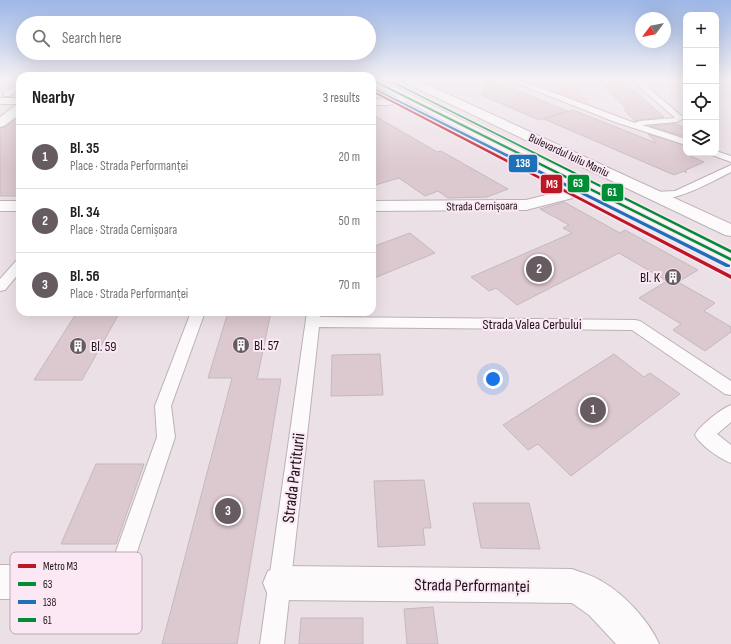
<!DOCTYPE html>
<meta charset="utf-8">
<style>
:root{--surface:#fff;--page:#f2f2f2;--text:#202124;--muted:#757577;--line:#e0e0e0;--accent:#655b61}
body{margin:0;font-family:"Sofia Sans Condensed",sans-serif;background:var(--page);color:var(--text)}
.controls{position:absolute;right:12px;top:12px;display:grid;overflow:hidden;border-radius:8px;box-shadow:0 4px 16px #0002}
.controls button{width:36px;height:36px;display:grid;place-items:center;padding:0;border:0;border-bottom:1px solid var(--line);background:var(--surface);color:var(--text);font:20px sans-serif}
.compass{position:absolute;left:635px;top:12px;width:36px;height:36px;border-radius:50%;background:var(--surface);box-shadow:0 4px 16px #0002;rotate:238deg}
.you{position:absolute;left:493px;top:379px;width:14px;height:14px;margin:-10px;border:3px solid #fff;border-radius:50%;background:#1a73e8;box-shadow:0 0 0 6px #1a73e833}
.badge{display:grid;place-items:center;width:26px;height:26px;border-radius:50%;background:var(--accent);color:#fff;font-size:13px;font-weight:700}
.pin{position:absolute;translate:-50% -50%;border:2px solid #fff;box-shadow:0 1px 4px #0006}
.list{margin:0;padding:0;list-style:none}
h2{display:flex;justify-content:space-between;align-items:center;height:52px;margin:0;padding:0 16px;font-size:17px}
h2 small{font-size:13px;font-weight:400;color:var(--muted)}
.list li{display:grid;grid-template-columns:26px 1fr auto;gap:12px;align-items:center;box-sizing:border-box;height:64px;padding:0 16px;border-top:1px solid var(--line)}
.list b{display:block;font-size:15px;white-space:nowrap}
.list p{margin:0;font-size:13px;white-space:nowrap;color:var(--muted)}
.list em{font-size:13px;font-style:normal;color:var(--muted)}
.icon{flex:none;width:22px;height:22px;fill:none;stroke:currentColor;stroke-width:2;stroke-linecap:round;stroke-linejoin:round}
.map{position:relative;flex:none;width:731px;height:644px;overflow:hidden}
.search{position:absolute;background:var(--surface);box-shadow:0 4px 16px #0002;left:16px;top:16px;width:360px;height:44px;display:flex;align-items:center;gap:10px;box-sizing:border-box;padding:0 14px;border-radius:22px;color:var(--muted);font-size:15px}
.panel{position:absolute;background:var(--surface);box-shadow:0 4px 16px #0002;left:16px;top:72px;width:360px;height:244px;border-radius:12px}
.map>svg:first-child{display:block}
.green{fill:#f4cacc}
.building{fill:#dcc8cf;stroke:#c4b9be}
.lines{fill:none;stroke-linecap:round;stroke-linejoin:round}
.service-casing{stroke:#bbb1b7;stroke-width:2}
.minor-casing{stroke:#bbb1b7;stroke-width:2}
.secondary-casing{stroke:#bbb1b7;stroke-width:2}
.primary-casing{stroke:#bbb1b7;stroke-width:2}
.service{fill:#fcfafb;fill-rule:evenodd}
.minor{fill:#fcfafb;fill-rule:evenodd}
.secondary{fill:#fcfafb;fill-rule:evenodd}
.primary{fill:#fcfafb;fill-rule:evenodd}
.bus-1-casing{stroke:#fce8f4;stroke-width:3}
.bus-2-casing{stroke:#fce8f4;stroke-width:3}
.bus-3-casing{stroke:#fce8f4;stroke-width:3}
.bus-1{fill:#008d36;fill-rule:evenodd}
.bus-2{fill:#1d71b8;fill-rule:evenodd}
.bus-3{fill:#008d36;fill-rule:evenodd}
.metro-1-casing{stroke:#fce8f4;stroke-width:3}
.metro-1{fill:#bc1725;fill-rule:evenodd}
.labels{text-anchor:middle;stroke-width:4;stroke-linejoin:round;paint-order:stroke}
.far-street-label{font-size:12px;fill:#1c1319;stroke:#fce8f4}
.poi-label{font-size:14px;fill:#1c1319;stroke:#fce8f4;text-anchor:start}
.street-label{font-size:14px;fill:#1c1319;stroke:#fce8f4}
.near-street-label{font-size:17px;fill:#1c1319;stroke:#fce8f4}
.key{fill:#fce8f4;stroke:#b9a8b2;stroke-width:1}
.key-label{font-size:11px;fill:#1c1319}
.line-badge{stroke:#fce8f4;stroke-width:1.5}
.badge-label{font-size:11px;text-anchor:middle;font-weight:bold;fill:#fff}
</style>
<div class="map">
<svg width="731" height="644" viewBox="0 0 731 644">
<rect width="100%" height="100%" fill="#ece0e7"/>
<polygon class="green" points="571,82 593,107 544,89"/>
<g class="building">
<polygon points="488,79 568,111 539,120 481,95"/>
<polygon points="597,79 621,79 664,117 639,120 635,121 624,110 628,110"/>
<polygon points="573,110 656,143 648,134 686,146 686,154 704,162 686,170 686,173 684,171 674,175 544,119"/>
<polygon points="372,114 437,152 441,151 508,189 487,197 448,198 438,191 425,196 399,178 372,186"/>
<polygon points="20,116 20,196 0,196 0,128 5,127"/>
<polygon points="675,124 686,128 686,137 650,126"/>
<polygon points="564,202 620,233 625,230 698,270 678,282 715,303 704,311 731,327 731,332 705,351 673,330 681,324 639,298 667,281 619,253 517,305 496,288 489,291 471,277 572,233 563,228 569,225 540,209"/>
<polygon points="410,233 435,253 372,279 372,247"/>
<polygon points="77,312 120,312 82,380 34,380"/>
<polygon points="228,312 271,312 257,379 281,379 237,644 162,644 232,378 208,378"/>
<polygon points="380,354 383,395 331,396 332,355"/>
<polygon points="614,354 644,377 650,373 680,394 571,476 538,444 528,450 503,425"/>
<polygon points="96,464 144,464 116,544 61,544"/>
<polygon points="424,480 431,528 423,528 425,545 378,547 374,481"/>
<polygon points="473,503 529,503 540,549 481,548"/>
<polygon points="433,607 438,644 407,644 404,609"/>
<polygon points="301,618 363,618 363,644 299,644"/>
</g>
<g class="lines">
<g class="service-casing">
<g id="service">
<polygon points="507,79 517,79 635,123 639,121 675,118 631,79 638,79 684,118 677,122 642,125 686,139 686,145 615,122"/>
<polygon points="20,83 20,88 10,96 4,96 4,92"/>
<polygon points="716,151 731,156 731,162 712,155 711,153 716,153"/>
<path d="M731 165V172C717 179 663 210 650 195L655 192 675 191Z"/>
<polygon points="20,260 20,272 5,290 0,291 0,279 16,261"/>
<polygon points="191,312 205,312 171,406 175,437 127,582 124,590 116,593 108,590 105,582 157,437 155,406"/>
<polygon points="307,312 321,312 320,317 635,320 640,321 731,381 731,395 725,394 632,330 319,327 284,644 260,644"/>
<path d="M731 405V422L717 434 731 445V463C720 459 700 445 695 435 700 425 721 409 731 405Z"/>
</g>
</g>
<g class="minor-casing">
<g id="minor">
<polygon points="408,95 412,96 414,98 412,100 388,105 372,105 372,99 388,99"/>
<polygon points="20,104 20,114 4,126 0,127 0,117 16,105"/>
<polygon points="590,184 596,186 598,189 596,192 526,210 372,211 372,201 526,200"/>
<rect x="0" y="201" width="20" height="10"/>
<polygon points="0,565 116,565 128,570 133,582 128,594 116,599 0,599"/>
<path d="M280 566 572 569C583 573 594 576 603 582 624 594 650 622 659 644H616L589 615 572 603 280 600 268 595 263 583 268 571Z"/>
</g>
</g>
<g class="secondary-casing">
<rect id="secondary" x="0" y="98" width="20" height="6"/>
</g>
<g class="primary-casing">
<g id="primary">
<polygon points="372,79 379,79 731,253 731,266 724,264 372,84"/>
<polygon points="401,79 415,79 731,224 731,236 725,235 402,81"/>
</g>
</g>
<use href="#service" class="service"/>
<use href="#minor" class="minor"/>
<use href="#secondary" class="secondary"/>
<use href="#primary" class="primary"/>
<g class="bus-1-casing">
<polygon id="bus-1" points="372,79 731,258 731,261 372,81"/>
</g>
<g class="bus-2-casing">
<polygon id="bus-2" points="372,87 730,265 730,267 726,267 372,89"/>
</g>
<g class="bus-3-casing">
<polygon id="bus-3" points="385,79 388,79 731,250 731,253"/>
</g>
<use href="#bus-1" class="bus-1"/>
<use href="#bus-2" class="bus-2"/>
<use href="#bus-3" class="bus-3"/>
<g class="metro-1-casing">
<polygon id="metro-1" points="372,90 731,275 731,279 372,92"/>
</g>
<use href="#metro-1" class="metro-1"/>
</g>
<linearGradient id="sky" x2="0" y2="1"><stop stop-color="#9db7e7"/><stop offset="0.47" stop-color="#f6f1f4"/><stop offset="1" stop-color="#f6f1f4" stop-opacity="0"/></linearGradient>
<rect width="731" height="169" fill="url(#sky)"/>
<defs>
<g id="building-disc" transform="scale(0.9)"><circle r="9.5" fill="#655b61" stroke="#fce8f4"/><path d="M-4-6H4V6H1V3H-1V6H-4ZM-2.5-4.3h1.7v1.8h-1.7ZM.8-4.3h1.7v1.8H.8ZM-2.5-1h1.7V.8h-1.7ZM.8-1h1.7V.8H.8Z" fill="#fff"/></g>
</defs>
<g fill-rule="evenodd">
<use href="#building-disc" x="673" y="277"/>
<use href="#building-disc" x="241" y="345"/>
<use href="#building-disc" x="78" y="346"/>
</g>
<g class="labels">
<g class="far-street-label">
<text transform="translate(569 155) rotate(25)" y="4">Bulevardul Iuliu Maniu</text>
<text transform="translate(482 206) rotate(-1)" y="4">Strada Cernișoara</text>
</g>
<g class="poi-label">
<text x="660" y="282" text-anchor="end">Bl. K</text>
<text x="254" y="350">Bl. 57</text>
<text x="91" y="351">Bl. 59</text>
</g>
<g class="street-label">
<text x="532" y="329">Strada Valea Cerbului</text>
</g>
<g class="near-street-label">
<text transform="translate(293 478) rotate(-83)" y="6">Strada Partiturii</text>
<text transform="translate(472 585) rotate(1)" y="6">Strada Performanței</text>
</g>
</g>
<rect x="10" y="552" width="132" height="82" rx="6" class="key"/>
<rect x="18" y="564" width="18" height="4" fill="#bc1725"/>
<rect x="18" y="582" width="18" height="4" fill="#008d36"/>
<rect x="18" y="600" width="18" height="4" fill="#1d71b8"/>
<rect x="18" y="618" width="18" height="4" fill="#008d36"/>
<g class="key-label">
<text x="43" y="570">Metro M3</text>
<text x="43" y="588">63</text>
<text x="43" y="606">138</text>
<text x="43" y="624">61</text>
</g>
<g class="line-badge">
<rect x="508" y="154" width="30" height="19" rx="4" fill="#1d71b8"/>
<rect x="567" y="174" width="23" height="19" rx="4" fill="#008d36"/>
<rect x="540" y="174" width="23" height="20" rx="4" fill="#bc1725"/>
<rect x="601" y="183" width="23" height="19" rx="4" fill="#008d36"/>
</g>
<g class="badge-label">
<text x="523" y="167">138</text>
<text x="578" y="187">63</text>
<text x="552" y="188">M3</text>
<text x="612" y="196">61</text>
</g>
</svg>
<div class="controls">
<button>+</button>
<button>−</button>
<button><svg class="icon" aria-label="locate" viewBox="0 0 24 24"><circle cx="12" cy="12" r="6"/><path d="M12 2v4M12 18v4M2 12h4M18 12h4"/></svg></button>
<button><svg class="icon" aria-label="layers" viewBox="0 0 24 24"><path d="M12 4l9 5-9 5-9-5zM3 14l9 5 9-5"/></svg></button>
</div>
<svg class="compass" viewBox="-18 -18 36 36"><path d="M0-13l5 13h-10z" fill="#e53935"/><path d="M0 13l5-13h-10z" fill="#757577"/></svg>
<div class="you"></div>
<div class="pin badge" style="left:593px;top:410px">1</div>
<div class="pin badge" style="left:539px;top:269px">2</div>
<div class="pin badge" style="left:228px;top:511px">3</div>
<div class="search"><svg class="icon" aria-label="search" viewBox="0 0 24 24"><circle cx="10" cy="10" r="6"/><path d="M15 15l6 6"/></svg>Search here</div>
<section class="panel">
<h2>Nearby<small>3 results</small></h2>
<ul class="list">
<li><span class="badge">1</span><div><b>Bl. 35</b><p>Place · Strada Performanței</p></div><em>20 m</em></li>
<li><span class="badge">2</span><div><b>Bl. 34</b><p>Place · Strada Cernișoara</p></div><em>50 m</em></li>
<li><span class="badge">3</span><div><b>Bl. 56</b><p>Place · Strada Performanței</p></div><em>70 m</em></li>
</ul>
</section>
</div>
